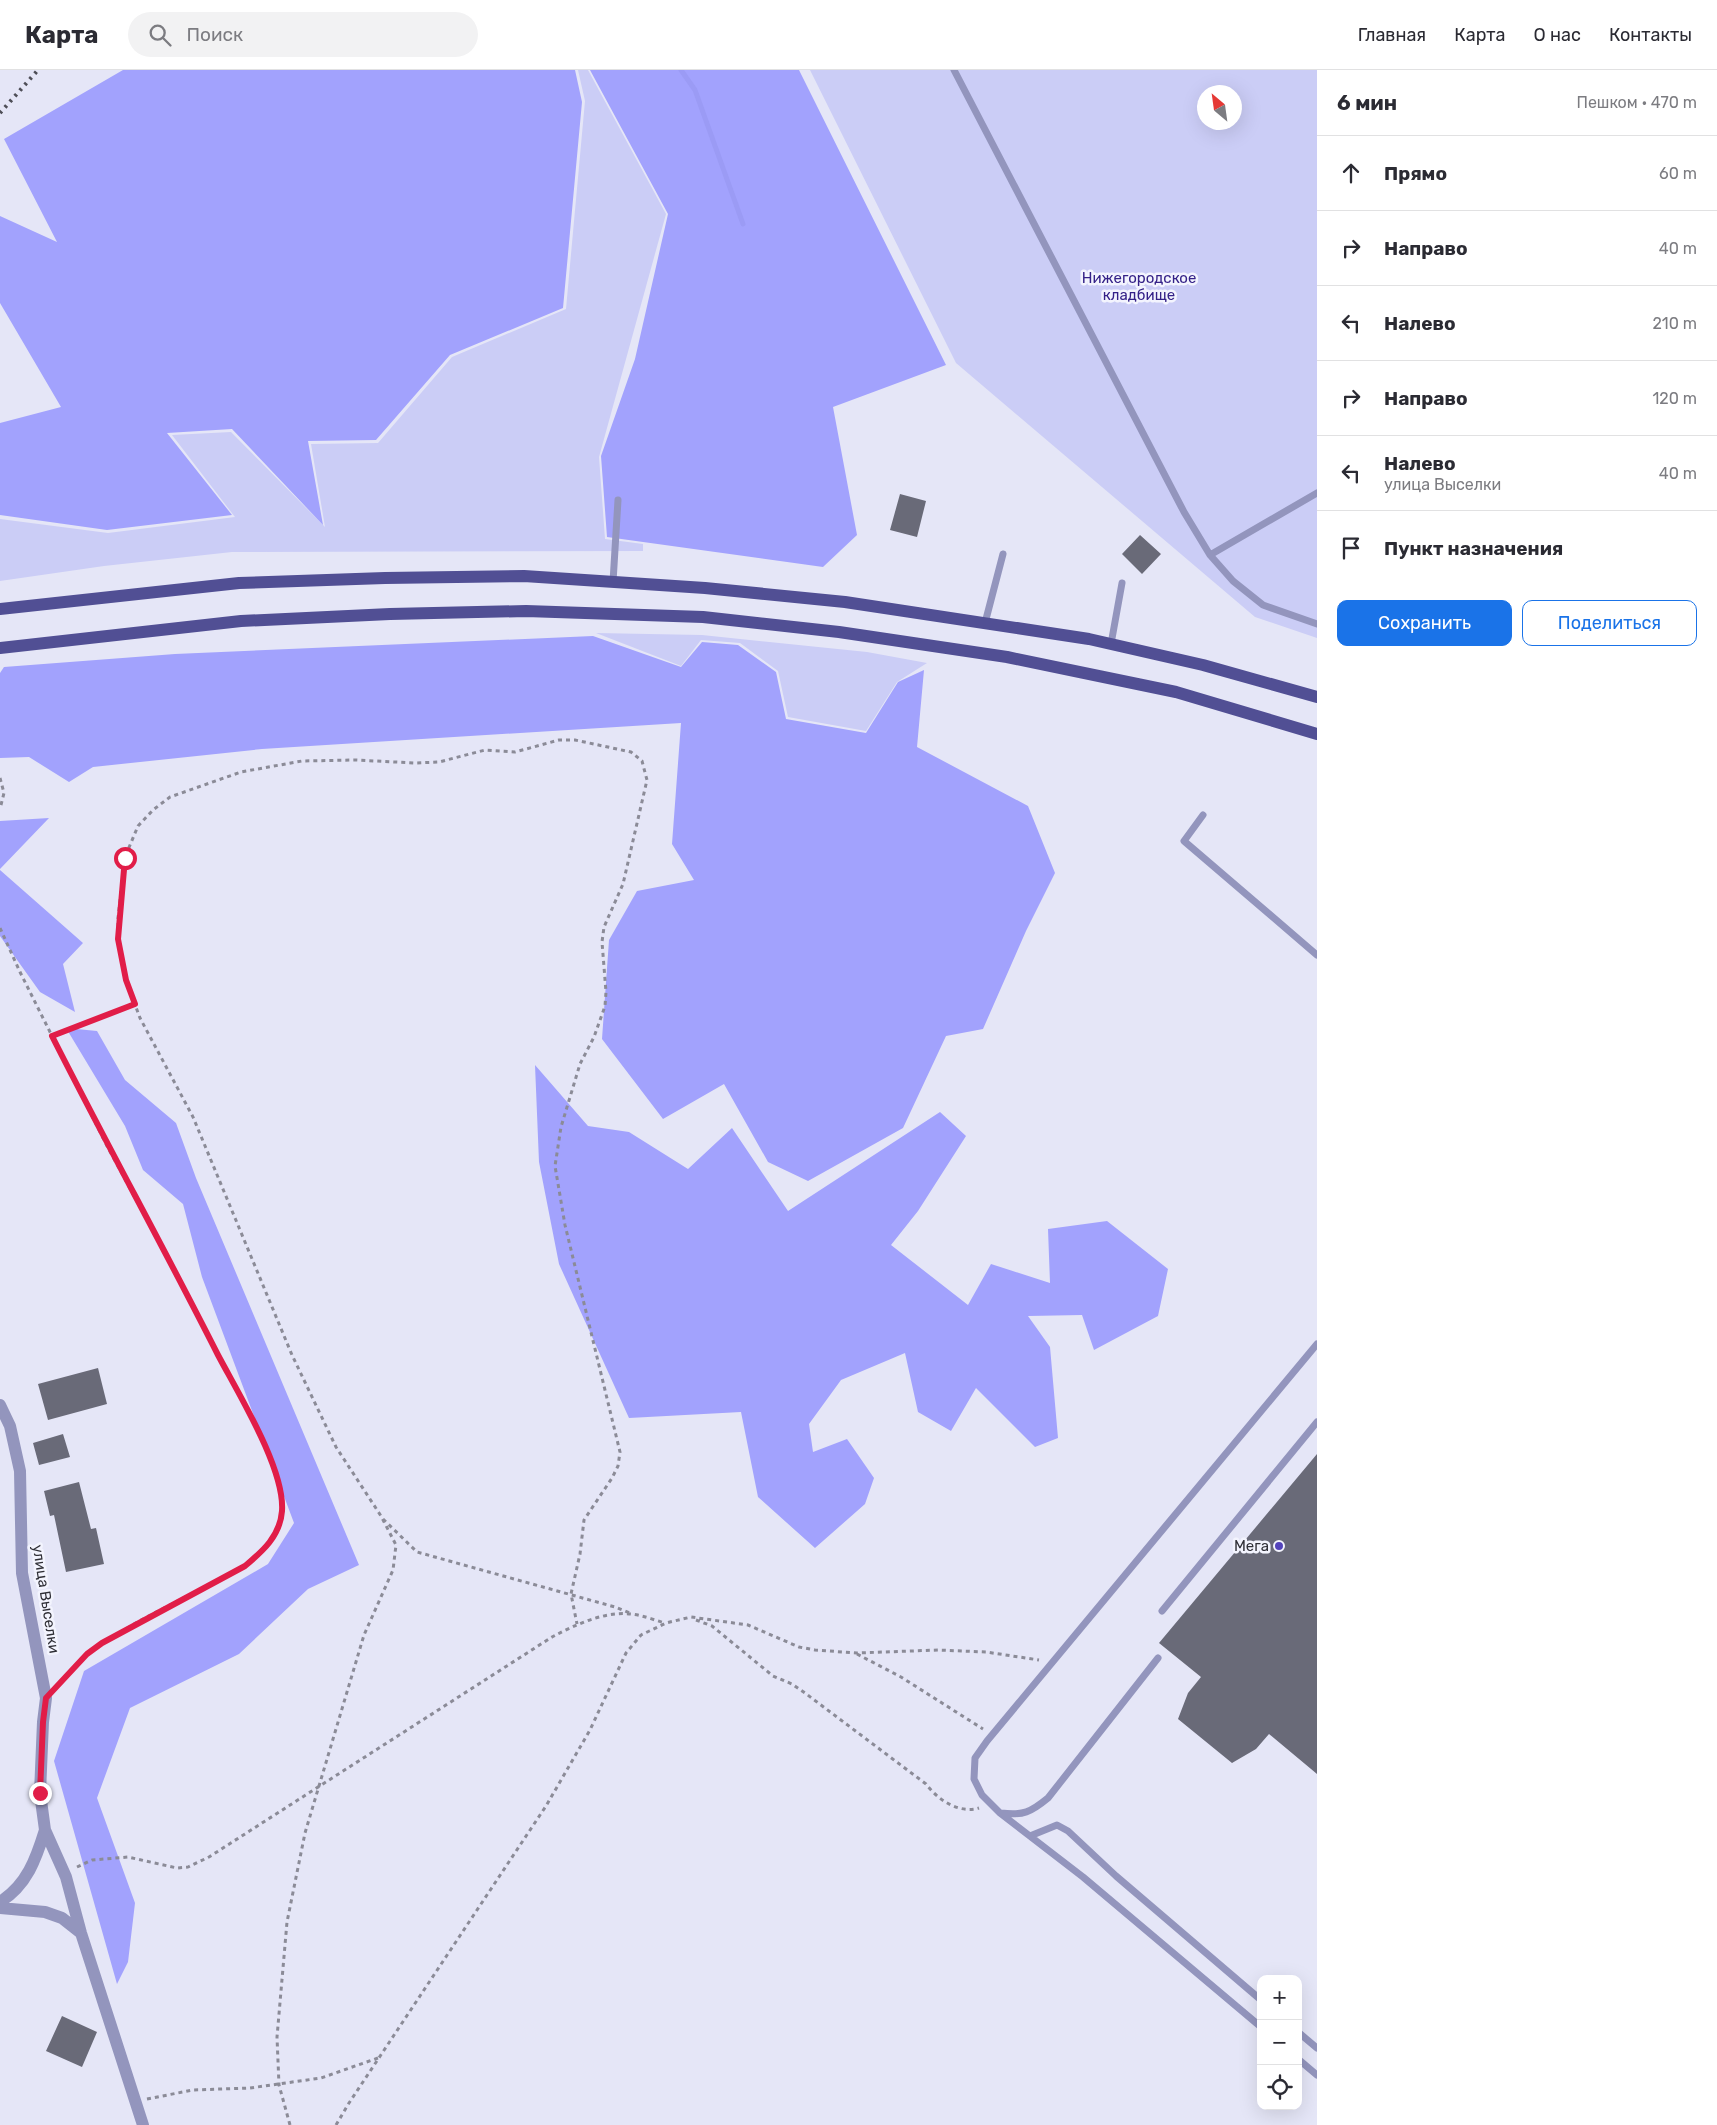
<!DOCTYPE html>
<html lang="ru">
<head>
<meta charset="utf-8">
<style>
	:root { --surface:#fff; --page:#f2f2f3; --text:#2b2b33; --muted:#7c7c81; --line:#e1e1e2; --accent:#1a73e8 }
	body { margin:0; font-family:Rubik,sans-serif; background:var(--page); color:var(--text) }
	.controls { position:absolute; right:15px; bottom:15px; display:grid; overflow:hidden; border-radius:10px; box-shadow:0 5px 20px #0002 }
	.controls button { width:45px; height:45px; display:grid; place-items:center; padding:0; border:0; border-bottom:1px solid var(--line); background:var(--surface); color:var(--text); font:25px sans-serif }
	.compass { position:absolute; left:1197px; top:15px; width:45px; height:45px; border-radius:50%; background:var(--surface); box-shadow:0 5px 20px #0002; rotate:331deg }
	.stop { position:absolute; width:15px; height:15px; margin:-11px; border:4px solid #e11d48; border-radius:50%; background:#fff }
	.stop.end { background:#e11d48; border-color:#fff; box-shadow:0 1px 5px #0008 }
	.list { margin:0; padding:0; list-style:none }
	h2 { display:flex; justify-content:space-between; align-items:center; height:65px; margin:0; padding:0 20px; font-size:21px }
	h2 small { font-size:16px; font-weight:400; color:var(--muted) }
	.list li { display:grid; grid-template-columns:32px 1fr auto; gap:15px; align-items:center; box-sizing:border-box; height:75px; padding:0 20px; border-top:1px solid var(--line) }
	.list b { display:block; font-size:19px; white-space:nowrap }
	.list p { margin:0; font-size:16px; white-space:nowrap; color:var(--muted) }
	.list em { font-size:16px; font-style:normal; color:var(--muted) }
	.actions { display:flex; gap:10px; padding:15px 20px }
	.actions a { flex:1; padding:11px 0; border:1px solid var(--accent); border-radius:10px; text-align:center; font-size:18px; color:var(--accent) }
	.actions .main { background:var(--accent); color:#fff }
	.icon { flex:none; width:28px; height:28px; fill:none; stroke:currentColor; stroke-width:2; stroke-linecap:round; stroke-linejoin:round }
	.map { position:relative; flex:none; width:1317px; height:2055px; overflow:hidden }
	header { display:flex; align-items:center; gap:30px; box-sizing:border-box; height:70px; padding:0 25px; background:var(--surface); border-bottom:1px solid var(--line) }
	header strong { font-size:24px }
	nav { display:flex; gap:28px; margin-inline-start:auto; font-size:18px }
	.search { width:350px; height:45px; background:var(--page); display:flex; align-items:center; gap:12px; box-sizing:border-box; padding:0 18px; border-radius:28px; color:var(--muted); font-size:19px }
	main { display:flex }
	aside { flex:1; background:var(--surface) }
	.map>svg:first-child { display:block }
	.green { fill:#cbcdf6; fill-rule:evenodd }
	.forest { fill:#a2a2fd }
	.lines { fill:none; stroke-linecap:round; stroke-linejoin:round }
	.stream { stroke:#9b9bf5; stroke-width:5 }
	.building { fill:#696a78 }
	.path { stroke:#8b8b97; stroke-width:3; stroke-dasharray:4 4; stroke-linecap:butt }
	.lane { stroke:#9395bd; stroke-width:7 }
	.street { stroke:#9395bd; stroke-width:12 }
	.primary { stroke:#514f94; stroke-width:12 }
	.rail { stroke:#4e4e57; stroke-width:4; stroke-dasharray:2.5 5; stroke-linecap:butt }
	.route { stroke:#e11d48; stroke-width:6 }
	.poi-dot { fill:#5343bb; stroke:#f3f4fe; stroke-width:2 }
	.labels { text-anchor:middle; stroke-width:5; stroke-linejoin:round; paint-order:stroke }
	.park-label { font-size:15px; fill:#352288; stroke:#f3f4fe }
	.poi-label { font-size:15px; fill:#2f2f36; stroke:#f3f4fe; text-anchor:end }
	.street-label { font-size:15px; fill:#2f2f36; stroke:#f3f4fe }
</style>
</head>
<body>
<header>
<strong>Карта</strong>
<div class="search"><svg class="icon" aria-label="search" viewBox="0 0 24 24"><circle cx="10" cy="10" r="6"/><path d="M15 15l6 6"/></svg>Поиск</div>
<nav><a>Главная</a><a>Карта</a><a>О нас</a><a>Контакты</a></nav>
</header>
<main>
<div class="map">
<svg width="1317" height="2055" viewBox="0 0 1317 2055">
	<rect width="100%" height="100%" fill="#e5e6f7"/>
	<path class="green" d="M 578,0 L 588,0 L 666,144 L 599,387 L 605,469 L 643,474 L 643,481 L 232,482 L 104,496 L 0,511 L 0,449 L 108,463 L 235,447 L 172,365 L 231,362 L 325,457 L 311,374 L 378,373 L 452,287 L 566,239 L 585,31 Z
		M 810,0 L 1317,0 L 1317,568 L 1255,547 L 956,293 ZM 1204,22 L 1234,22 L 1234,52 L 1204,52 Z
		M 596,563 L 702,565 L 867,582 L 927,593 L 897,612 L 866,661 L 788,647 L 778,601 L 740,573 L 701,570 L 681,596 Z"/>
	<path class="forest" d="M 123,0 L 575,0 L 582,32 L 563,238 L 450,285 L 376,370 L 308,371 L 323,455 L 232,359 L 167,363 L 232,445 L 107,460 L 0,445 L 0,353 L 61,337 L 0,233 L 0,146 L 57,172 L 4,69 Z
		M 590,0 L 799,0 L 946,295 L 833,337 L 857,465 L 823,497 L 607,467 L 601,386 L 635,289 L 668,144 Z
		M 593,566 L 681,597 L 702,572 L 738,575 L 776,602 L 786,649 L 866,663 L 898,612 L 924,600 L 917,677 L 1028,736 L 1055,803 L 1026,861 L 983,959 L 946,966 L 903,1058 L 808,1111 L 768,1092 L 724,1014 L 663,1049 L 602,969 L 609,870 L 637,821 L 694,810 L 672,774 L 681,653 L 262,679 L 93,697 L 69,712 L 29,687 L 0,688 L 0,603 L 4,597 L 175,584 Z
		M 49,748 L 0,799 L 0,751 Z
		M 0,800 L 83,873 L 63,894 L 75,942 L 40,922 L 0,866 Z
		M 66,958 L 97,961 L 125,1010 L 176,1053 L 196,1108 L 359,1495 L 308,1519 L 239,1584 L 130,1638 L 97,1728 L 135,1833 L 128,1892 L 117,1914 L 54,1691 L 84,1601 L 268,1494 L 294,1453 L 202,1207 L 183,1134 L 143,1100 L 125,1056 Z
		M 535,995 L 588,1056 L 629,1062 L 688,1099 L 732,1058 L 788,1141 L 940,1042 L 966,1066 L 918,1141 L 891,1175 L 968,1235 L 991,1194 L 1050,1213 L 1048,1159 L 1107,1151 L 1168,1199 L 1158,1246 L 1094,1280 L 1082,1245 L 1028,1246 L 1050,1277 L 1058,1368 L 1035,1377 L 976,1318 L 951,1361 L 918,1342 L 905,1283 L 841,1310 L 809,1354 L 813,1382 L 847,1369 L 874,1408 L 865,1434 L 815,1478 L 758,1427 L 741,1342 L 629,1348 L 559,1194 L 539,1092 Z"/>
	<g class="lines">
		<path class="stream" d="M 681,0 L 695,20 L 743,154"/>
	</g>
	<path class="building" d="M 900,424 L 926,431 L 917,467 L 890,460 Z
		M 1140,465 L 1161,484 L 1142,504 L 1122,484 Z
		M 98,1298 L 107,1334 L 48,1350 L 38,1314 Z
		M 63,1364 L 70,1387 L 39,1395 L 33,1373 Z
		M 1317,1384 L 1317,1704 L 1269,1664 L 1256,1679 L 1232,1693 L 1178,1649 L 1188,1623 L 1201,1607 L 1159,1573 Z
		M 79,1412 L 91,1459 L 96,1458 L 104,1494 L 66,1502 L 54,1445 L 50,1446 L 44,1421 Z
		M 62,1946 L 97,1962 L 82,1997 L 46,1981 Z"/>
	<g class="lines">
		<path class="path" d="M 0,708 L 4,723 L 0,739
			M 0,858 L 20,902 L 107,1076 L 185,1220 L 267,1379 L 281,1423 L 282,1441 L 279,1455 L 272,1470 L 261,1482 L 245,1496 L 141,1550 L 102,1573 L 87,1584 L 57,1616
			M 52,966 L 135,934
			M 383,1449 L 417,1482 L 615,1537 L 630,1543
			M 696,1550 L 712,1556 L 773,1606 L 792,1614 L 805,1623 L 926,1714 C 938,1730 959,1744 979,1738
			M 857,1584 L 901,1607 L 983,1659
			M 77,1797 L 92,1790 L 128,1787 L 177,1798 L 188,1797 L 209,1787 L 552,1567 C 575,1555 604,1541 631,1544 C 642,1545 654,1550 665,1553
			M 147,2029 L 193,2020 L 250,2018 L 321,2008 L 378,1988
			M 290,2055 L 279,2015 L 277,1967 L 287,1852 L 305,1763 L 364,1565 L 393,1500 L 396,1475 L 381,1446 L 336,1377 L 292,1285 L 193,1047 L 140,948 L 126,910 L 118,869 L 118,848 L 125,787 L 138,756 L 153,740 L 170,727 L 241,702 L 302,691 L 355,690 L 415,693 L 439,692 L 485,680 L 515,682 L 559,670 L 575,670 L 631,682 L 642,691 L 647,710 L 623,814 L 604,857 L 602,872 L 606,922 L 605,936 L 594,967 L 580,994 L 561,1057 L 555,1096 L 565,1155 L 620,1382 L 618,1396 L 612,1408 L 584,1450 L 580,1484 L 571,1524 L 577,1554
			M 336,2055 L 349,2033 L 546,1736 L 590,1660 L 626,1583 L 641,1565 L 666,1553 L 691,1547 L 748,1555 L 799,1577 L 815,1580 L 857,1583 L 938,1580 L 986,1582 L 1039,1590"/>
		<path class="lane" d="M 954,0 L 1184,442 L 1210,485 L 1233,511 L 1263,535 L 1317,554
			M 1210,485 L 1317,423
			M 613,512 L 618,430
			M 985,553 L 1003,484
			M 1111,574 L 1122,513
			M 1203,745 L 1184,771 L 1317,885
			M 1162,1541 L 1317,1352
			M 1001,1743 C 1023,1746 1031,1742 1048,1728 L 1158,1588
			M 1030,1766 L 1057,1755 L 1068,1761 L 1116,1806 L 1261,1930
			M 1261,1957 L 1083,1807 L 1000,1743 L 982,1725 L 974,1709 L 975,1688 L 987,1671 L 1317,1274
			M 1298,1962 L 1317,1978
			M 1298,1989 L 1317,2005"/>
		<path class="street" d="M 0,1335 L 10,1356 L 20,1401 L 22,1503 L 46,1628 L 43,1652 L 40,1723 L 45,1760 L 66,1807 L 81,1863 L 143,2055
			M 0,1832 C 27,1815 36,1789 45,1760
			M 0,1838 L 45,1842 L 62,1848 L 81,1863"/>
		<path class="primary" d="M 0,539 L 239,513 L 385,508 L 524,506 L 705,518 L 845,532 L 1089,569 L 1203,595 L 1317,627
			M 0,578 L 241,551 L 390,544 L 526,541 L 703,547 L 839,562 L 1007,587 L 1176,622 L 1317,664"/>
		<path class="rail" d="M 0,43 L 38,0"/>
	</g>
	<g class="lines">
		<path class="route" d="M 40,1723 L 43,1652 L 46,1628 L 87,1584 L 102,1573 L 245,1496 C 263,1481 280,1466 282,1441 C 285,1399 238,1323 218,1285 C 164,1178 106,1073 52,966 L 135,934 L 126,910 L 118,869 L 125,788"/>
	</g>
	<circle class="poi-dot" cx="1279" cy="1476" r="5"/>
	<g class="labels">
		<g class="park-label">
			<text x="1139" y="213">Нижегородское<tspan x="1139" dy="17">кладбище</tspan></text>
		</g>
		<g class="poi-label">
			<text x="1269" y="1481">Мега</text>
		</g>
		<g class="street-label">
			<text transform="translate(46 1529) rotate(81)" y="5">улица Выселки</text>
		</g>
	</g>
</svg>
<div class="controls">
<button>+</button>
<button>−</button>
<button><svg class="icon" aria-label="locate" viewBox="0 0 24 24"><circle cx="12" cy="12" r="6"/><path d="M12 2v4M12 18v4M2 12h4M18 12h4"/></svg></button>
</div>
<svg class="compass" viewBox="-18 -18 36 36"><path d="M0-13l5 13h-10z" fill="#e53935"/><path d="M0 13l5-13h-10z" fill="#7c7c81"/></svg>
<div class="stop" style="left:125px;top:788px"></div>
<div class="stop end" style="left:40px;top:1723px"></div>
</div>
<aside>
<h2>6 мин<small>Пешком · 470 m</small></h2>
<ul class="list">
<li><svg class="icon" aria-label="ahead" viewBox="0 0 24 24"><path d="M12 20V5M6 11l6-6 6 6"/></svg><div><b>Прямо</b></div><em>60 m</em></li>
<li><svg class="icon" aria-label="right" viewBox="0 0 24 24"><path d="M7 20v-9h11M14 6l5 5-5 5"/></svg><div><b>Направо</b></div><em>40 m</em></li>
<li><svg class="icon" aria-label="left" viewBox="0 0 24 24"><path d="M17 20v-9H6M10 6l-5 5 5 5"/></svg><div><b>Налево</b></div><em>210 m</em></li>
<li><svg class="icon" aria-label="right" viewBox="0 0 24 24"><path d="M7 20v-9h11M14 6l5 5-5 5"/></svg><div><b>Направо</b></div><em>120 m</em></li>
<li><svg class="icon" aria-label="left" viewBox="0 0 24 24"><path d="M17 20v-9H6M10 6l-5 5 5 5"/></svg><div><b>Налево</b><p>улица Выселки</p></div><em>40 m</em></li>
<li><svg class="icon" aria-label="arrive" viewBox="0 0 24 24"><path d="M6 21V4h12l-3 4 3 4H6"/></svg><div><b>Пункт назначения</b></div></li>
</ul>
<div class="actions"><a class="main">Сохранить</a><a>Поделиться</a></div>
</aside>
</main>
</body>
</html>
